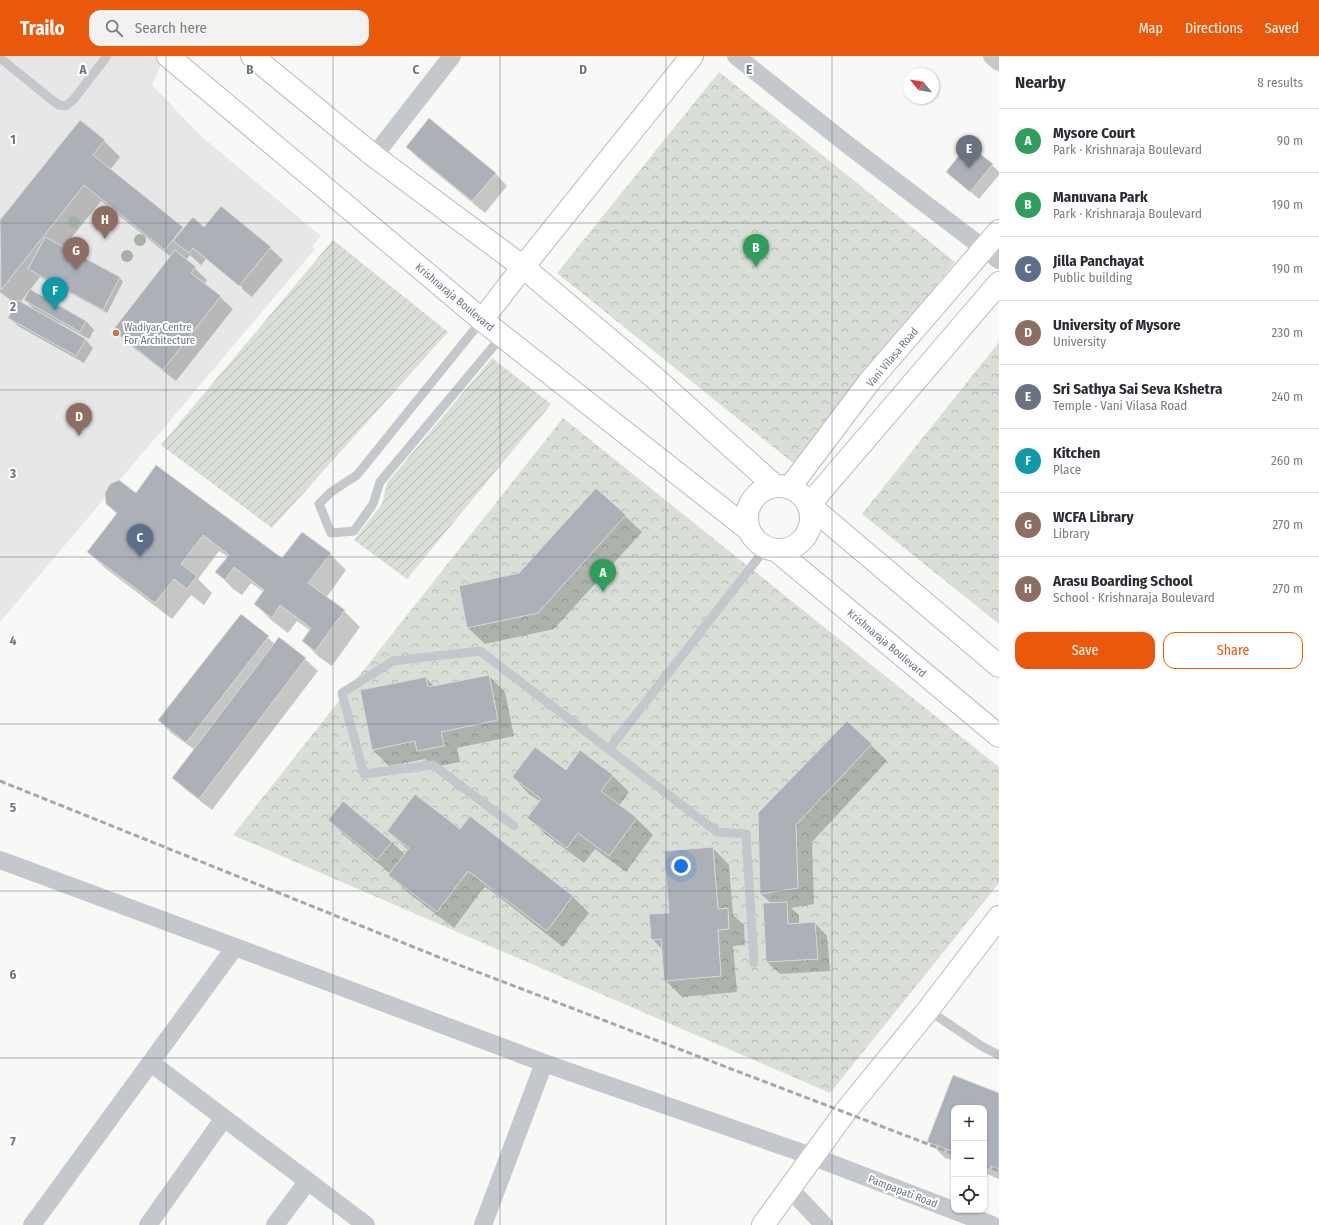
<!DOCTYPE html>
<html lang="en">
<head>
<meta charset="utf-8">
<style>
	:root { --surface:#fff; --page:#f2f2f3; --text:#2b2b33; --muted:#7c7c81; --line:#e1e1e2; --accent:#ea580c }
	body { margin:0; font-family:"Fira Sans Condensed",sans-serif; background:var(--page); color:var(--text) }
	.controls { position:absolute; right:12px; bottom:12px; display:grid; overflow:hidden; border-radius:8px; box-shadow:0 1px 3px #0004 }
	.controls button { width:36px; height:36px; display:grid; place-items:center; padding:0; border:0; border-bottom:1px solid var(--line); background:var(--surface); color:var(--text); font:20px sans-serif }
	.compass { position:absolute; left:903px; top:12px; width:36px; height:36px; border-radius:50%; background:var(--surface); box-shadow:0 1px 3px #0004; rotate:300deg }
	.you { position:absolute; left:681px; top:810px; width:14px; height:14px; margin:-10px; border:3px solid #fff; border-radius:50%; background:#1a73e8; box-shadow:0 0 0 6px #1a73e833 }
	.badge { display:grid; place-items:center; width:26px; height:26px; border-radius:50%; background:var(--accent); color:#fff; font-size:13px; font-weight:700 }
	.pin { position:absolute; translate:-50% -33px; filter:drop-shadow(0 1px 2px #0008) }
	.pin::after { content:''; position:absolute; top:21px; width:14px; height:12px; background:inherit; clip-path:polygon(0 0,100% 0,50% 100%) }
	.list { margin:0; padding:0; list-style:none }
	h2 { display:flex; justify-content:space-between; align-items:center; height:52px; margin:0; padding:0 16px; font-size:17px }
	h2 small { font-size:13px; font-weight:400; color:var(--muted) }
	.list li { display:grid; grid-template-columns:26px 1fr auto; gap:12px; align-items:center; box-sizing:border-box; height:64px; padding:0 16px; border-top:1px solid var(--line) }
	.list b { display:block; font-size:15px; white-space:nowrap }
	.list p { margin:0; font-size:13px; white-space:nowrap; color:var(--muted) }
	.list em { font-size:13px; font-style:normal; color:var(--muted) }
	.actions { display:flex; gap:8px; padding:12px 16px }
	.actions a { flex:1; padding:9px 0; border:1px solid var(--accent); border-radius:12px; text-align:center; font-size:14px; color:var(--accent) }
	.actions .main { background:var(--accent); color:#fff }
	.icon { flex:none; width:22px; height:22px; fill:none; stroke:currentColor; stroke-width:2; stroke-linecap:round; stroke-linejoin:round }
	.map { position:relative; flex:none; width:999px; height:1169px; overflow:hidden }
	header { display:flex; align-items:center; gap:24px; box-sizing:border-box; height:56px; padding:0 20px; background:var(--accent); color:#fff }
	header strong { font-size:19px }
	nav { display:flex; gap:22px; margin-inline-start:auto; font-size:14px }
	.search { width:280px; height:36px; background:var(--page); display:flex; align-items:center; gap:10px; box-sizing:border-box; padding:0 14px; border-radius:12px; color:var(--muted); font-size:15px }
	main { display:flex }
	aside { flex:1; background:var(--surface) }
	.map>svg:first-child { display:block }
	.built { fill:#e6e7e6 }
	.park { fill:url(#park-crowns) }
	.garden { fill:url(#garden-furrows) }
	.shadow { fill:#0003; fill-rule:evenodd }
	.building { fill:#acb1b8; stroke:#dadad8 }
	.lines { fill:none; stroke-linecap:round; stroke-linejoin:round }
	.secondary-casing { stroke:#b7babf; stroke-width:24 }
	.lane { stroke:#c4c7cb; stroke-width:9 }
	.street { stroke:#c4c7cb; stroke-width:18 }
	.secondary { stroke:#fff; stroke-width:22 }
	.rail { stroke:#a4a8ae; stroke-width:3; stroke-dasharray:6 3; stroke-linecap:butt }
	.tree { fill:#a7b1a6 }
	.grid { fill:none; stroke:#6a7584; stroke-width:1; stroke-opacity:0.55 }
	.poi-dot { fill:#d4743a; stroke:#fff; stroke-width:1.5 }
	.labels { text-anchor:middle; stroke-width:4; stroke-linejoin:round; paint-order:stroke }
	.street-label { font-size:11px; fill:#6a7584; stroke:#fff }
	.poi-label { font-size:11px; fill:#6a7584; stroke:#fff; text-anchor:start }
	.grid-label { font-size:13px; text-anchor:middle; font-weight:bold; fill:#6a7584; stroke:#fff; stroke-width:4; stroke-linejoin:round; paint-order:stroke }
</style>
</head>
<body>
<header>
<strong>Trailo</strong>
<div class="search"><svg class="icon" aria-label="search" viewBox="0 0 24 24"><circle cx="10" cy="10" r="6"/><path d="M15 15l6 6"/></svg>Search here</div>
<nav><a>Map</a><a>Directions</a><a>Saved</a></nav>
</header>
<main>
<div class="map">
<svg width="999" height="1169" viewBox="0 0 999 1169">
	<defs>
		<pattern id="park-crowns" width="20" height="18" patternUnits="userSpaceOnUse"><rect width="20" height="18" fill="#d9dfd7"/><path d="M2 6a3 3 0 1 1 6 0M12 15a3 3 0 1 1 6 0" fill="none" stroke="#b4b9b4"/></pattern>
		<pattern id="garden-furrows" width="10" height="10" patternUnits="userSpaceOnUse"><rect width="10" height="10" fill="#d9dfd7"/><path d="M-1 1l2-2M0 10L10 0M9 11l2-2" fill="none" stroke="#b4b9b4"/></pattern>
	</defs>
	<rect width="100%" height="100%" fill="#f8f8f6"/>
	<path class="built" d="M 0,0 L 165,0 L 152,29 L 202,81 L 321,180 L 312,190 L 315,193 L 0,566 Z"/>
	<path class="park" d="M 719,16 L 955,206 L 793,407 L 557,217 Z
		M 999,286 L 999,568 L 862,458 Z
		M 563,362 L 999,711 L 999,827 L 830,1037 L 233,779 Z"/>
	<path class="garden" d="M 333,184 L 448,276 L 272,472 L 161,389 Z
		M 492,302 L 551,348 L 407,523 L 354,484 L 382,448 L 387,427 Z"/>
	<path class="shadow" d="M 80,66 L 104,85 L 120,101 L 110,114 L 184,173 L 204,172 L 270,192 L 283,204 L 252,241 L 242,233 L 243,232 L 195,192 L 195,194 L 206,203 L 201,209 L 190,199 L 186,204 L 207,224 L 204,228 L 220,241 L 233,253 L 176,325 L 126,286 L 114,274 L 171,201 L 101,145 L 63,192 L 120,222 L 123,226 L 107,257 L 40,221 L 30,234 L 86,265 L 94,274 L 89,283 L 60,267 L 59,269 L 85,283 L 93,292 L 84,307 L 18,270 L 10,262 L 17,249 L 0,236 L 0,166 ZM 28,236 L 29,237 L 25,244 L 36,255 L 20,247 Z
		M 407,91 L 495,117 L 507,130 L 485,157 L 419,103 Z
		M 992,109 L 999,116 L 999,119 L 979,143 L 948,116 Z
		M 597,433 L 642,476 L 554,573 L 485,588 L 468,572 L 519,518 Z
		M 136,438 L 282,504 L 330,498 L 346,514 L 326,542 L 344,555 L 360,571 L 332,610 L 319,601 L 303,585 L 311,575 L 297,565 L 288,577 L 271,564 L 255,548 L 264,536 L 251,527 L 242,539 L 233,533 L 217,516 L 228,501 L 219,495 L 198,523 L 212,537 L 204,549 L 191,539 L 172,563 L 105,512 L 88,496 L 117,458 L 107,448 Z
		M 241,559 L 275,588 L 305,603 L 318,615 L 212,754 L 186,734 L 174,722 L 195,694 L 171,677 L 159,664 Z
		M 489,620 L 505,636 L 514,680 L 457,692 L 460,706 L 434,711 L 425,703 L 389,710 L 373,694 L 361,635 L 426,622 L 435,631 Z
		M 871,689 L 887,705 L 812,786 L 814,848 L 791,852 L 799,859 L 799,868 L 815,867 L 827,880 L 830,915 L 780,918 L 767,906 L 764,848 L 771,847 L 761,838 L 759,757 Z
		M 580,696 L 613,720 L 629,736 L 619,750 L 637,763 L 653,779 L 626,816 L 595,793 L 584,807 L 545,778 L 529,762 L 541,746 L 529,738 L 513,721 L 566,715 Z
		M 470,762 L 573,841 L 589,857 L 563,891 L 485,830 L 454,872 L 406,835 L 390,819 L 390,817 L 345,780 L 329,764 L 392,786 L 405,799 L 408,794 L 388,775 L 460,774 Z
		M 713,792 L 729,809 L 733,859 L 744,869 L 745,889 L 733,890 L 737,936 L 682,941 L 665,924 L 663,894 L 652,883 Z
		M 954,1020 L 999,1038 L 999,1123 L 984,1117 L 984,1052 L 954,1052 L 954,1105 L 945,1102 L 929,1086 Z"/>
	<path class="building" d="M 429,62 L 496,117 L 472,145 L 406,91 Z
		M 80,64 L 105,84 L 93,99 L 183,171 L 165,194 L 84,129 L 1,234 L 0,164 Z
		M 968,88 L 993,108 L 970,136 L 946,116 Z
		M 221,150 L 271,191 L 239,230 L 193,192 L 189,197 L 173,185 L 193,161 L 204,171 Z
		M 45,181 L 120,221 L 103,254 L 28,213 Z
		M 175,194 L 196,211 L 191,217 L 221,240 L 163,314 L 113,274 Z
		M 30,233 L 86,265 L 80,276 L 24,244 Z
		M 18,244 L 86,283 L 76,300 L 8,262 Z
		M 156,409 L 282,502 L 302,476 L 331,497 L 308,527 L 345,554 L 315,595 L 302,585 L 311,572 L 280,549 L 272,562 L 254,548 L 264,534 L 234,511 L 225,524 L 215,516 L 229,499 L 203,479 L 181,508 L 197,520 L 187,533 L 174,523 L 155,547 L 87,496 L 117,457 L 106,448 L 105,437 L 110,428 L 119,424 L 136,437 Z
		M 596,432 L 626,459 L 538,557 L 467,572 L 459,530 L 519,517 Z
		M 241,558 L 269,580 L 186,687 L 158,664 Z
		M 279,581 L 306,602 L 199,743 L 172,722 Z
		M 489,619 L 498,664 L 441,676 L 444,690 L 417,695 L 415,685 L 372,694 L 360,634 L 426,621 L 428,631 Z
		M 847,665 L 872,688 L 796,769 L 798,832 L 760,838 L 758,757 Z
		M 535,691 L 566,714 L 580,694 L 613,719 L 601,735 L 637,762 L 609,800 L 578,777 L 567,792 L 527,762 L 541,743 L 512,721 Z
		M 415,738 L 460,773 L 470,760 L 573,840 L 547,875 L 468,815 L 437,856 L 388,819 L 409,792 L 387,775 Z
		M 343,745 L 392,786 L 377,804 L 328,764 Z
		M 713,791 L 718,853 L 728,852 L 729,873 L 718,874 L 721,920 L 664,925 L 661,883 L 651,884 L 649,858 L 669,857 L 664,795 Z
		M 787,846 L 788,868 L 815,866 L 818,903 L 766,906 L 763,847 Z
		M 953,1019 L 999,1037 L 999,1113 L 984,1108 L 984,1052 L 954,1052 L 954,1096 L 927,1086 Z"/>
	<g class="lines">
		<g class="secondary-casing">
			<path id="secondary" d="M 168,0 L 482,264 L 748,473
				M 252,0 L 374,100 L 523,211 L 656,323 L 775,430
				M 999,227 L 809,449 L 999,610
				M 482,264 L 523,211 L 692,0
				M747 462a32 32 0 1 1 64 0a32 32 0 1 1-64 0Z
				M 790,431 L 869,326 L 999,175
				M 776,494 L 999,680
				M 763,1169 L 845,1056 L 928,954 L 999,861"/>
		</g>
		<path class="lane" d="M 0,2 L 52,44 L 59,49 L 66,50 L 74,43 L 107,0
			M 482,264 L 357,419 L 331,436 L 319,448 L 331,477 L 354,475 L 373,448 L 380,426 L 502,280
			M 609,693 L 766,492
			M 514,770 L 433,709 L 364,718 L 342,637 L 393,605 L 480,595 L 717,776 L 746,778 L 754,907
			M 928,954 L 983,991 L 999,999"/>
		<path class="street" d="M 736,0 L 848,89 L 999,204
			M 992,0 L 999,6
			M 374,100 L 452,0
			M 0,804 L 235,891
			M 151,1007 L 366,1169
			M 790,1133 L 824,1169
			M 32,1169 L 235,891 L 544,1007 L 814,1101 L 992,1169
			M 148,1169 L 224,1062
			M 275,1169 L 308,1125
			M 483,1169 L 544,1007"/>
		<use href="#secondary" class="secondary"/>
		<path class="rail" d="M 0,725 L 446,904 L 954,1098
			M 984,1109 L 999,1115"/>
	</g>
	<g class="tree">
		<circle cx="74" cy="166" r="6"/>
		<circle cx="105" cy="169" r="6"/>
		<circle cx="140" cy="184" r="6"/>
		<circle cx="127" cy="200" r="6"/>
	</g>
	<path class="grid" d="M 166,0 L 166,1169M 333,0 L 333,1169M 500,0 L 500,1169M 666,0 L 666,1169M 832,0 L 832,1169M 0,167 L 999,167M 0,334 L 999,334M 0,501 L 999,501M 0,668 L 999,668M 0,835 L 999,835M 0,1002 L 999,1002"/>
	<circle class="poi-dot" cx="116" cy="277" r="4"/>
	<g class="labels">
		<g class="street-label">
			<text transform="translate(455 241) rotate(40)" y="4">Krishnaraja Boulevard</text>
			<text transform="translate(892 301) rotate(-50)" y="4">Vani Vilasa Road</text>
			<text transform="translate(887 587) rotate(40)" y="4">Krishnaraja Boulevard</text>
			<text transform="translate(903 1135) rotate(21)" y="4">Pampapati Road</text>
		</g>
		<g class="poi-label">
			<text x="124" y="275">Wadiyar Centre<tspan x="124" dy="13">For Architecture</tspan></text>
		</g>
	</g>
	<g class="grid-label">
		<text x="83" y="18">A</text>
		<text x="250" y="18">B</text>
		<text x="416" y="18">C</text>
		<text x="583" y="18">D</text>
		<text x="749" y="18">E</text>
		<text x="13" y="88">1</text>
		<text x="13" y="255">2</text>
		<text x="13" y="422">3</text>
		<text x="13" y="589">4</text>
		<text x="13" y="756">5</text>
		<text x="13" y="923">6</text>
		<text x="13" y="1090">7</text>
	</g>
</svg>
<div class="controls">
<button>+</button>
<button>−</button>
<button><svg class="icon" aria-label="locate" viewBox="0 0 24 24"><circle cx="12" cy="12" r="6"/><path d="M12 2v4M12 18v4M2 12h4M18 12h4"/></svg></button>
</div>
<svg class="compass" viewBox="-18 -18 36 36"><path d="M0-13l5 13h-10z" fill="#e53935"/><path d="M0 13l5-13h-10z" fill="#7c7c81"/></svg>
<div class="you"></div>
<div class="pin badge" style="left:603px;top:536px;background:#2e9e5b">A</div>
<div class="pin badge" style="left:756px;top:211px;background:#2e9e5b">B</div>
<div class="pin badge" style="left:140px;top:501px;background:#5c6f8a">C</div>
<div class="pin badge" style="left:79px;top:380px;background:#8d6e63">D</div>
<div class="pin badge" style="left:969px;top:112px;background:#6b7280">E</div>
<div class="pin badge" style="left:55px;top:254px;background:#0f9aa8">F</div>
<div class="pin badge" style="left:76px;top:214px;background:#8d6e63">G</div>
<div class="pin badge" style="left:105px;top:183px;background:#8d6e63">H</div>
</div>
<aside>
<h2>Nearby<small>8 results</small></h2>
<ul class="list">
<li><span class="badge" style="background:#2e9e5b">A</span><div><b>Mysore Court</b><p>Park · Krishnaraja Boulevard</p></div><em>90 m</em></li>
<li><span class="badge" style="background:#2e9e5b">B</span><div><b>Manuvana Park</b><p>Park · Krishnaraja Boulevard</p></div><em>190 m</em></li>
<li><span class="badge" style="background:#5c6f8a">C</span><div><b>Jilla Panchayat</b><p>Public building</p></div><em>190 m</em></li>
<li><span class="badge" style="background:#8d6e63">D</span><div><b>University of Mysore</b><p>University</p></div><em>230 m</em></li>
<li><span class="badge" style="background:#6b7280">E</span><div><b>Sri Sathya Sai Seva Kshetra</b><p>Temple · Vani Vilasa Road</p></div><em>240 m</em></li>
<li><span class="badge" style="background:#0f9aa8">F</span><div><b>Kitchen</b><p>Place</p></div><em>260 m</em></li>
<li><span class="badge" style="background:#8d6e63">G</span><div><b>WCFA Library</b><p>Library</p></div><em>270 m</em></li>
<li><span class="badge" style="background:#8d6e63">H</span><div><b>Arasu Boarding School</b><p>School · Krishnaraja Boulevard</p></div><em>270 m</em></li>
</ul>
<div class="actions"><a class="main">Save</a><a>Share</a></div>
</aside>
</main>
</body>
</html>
